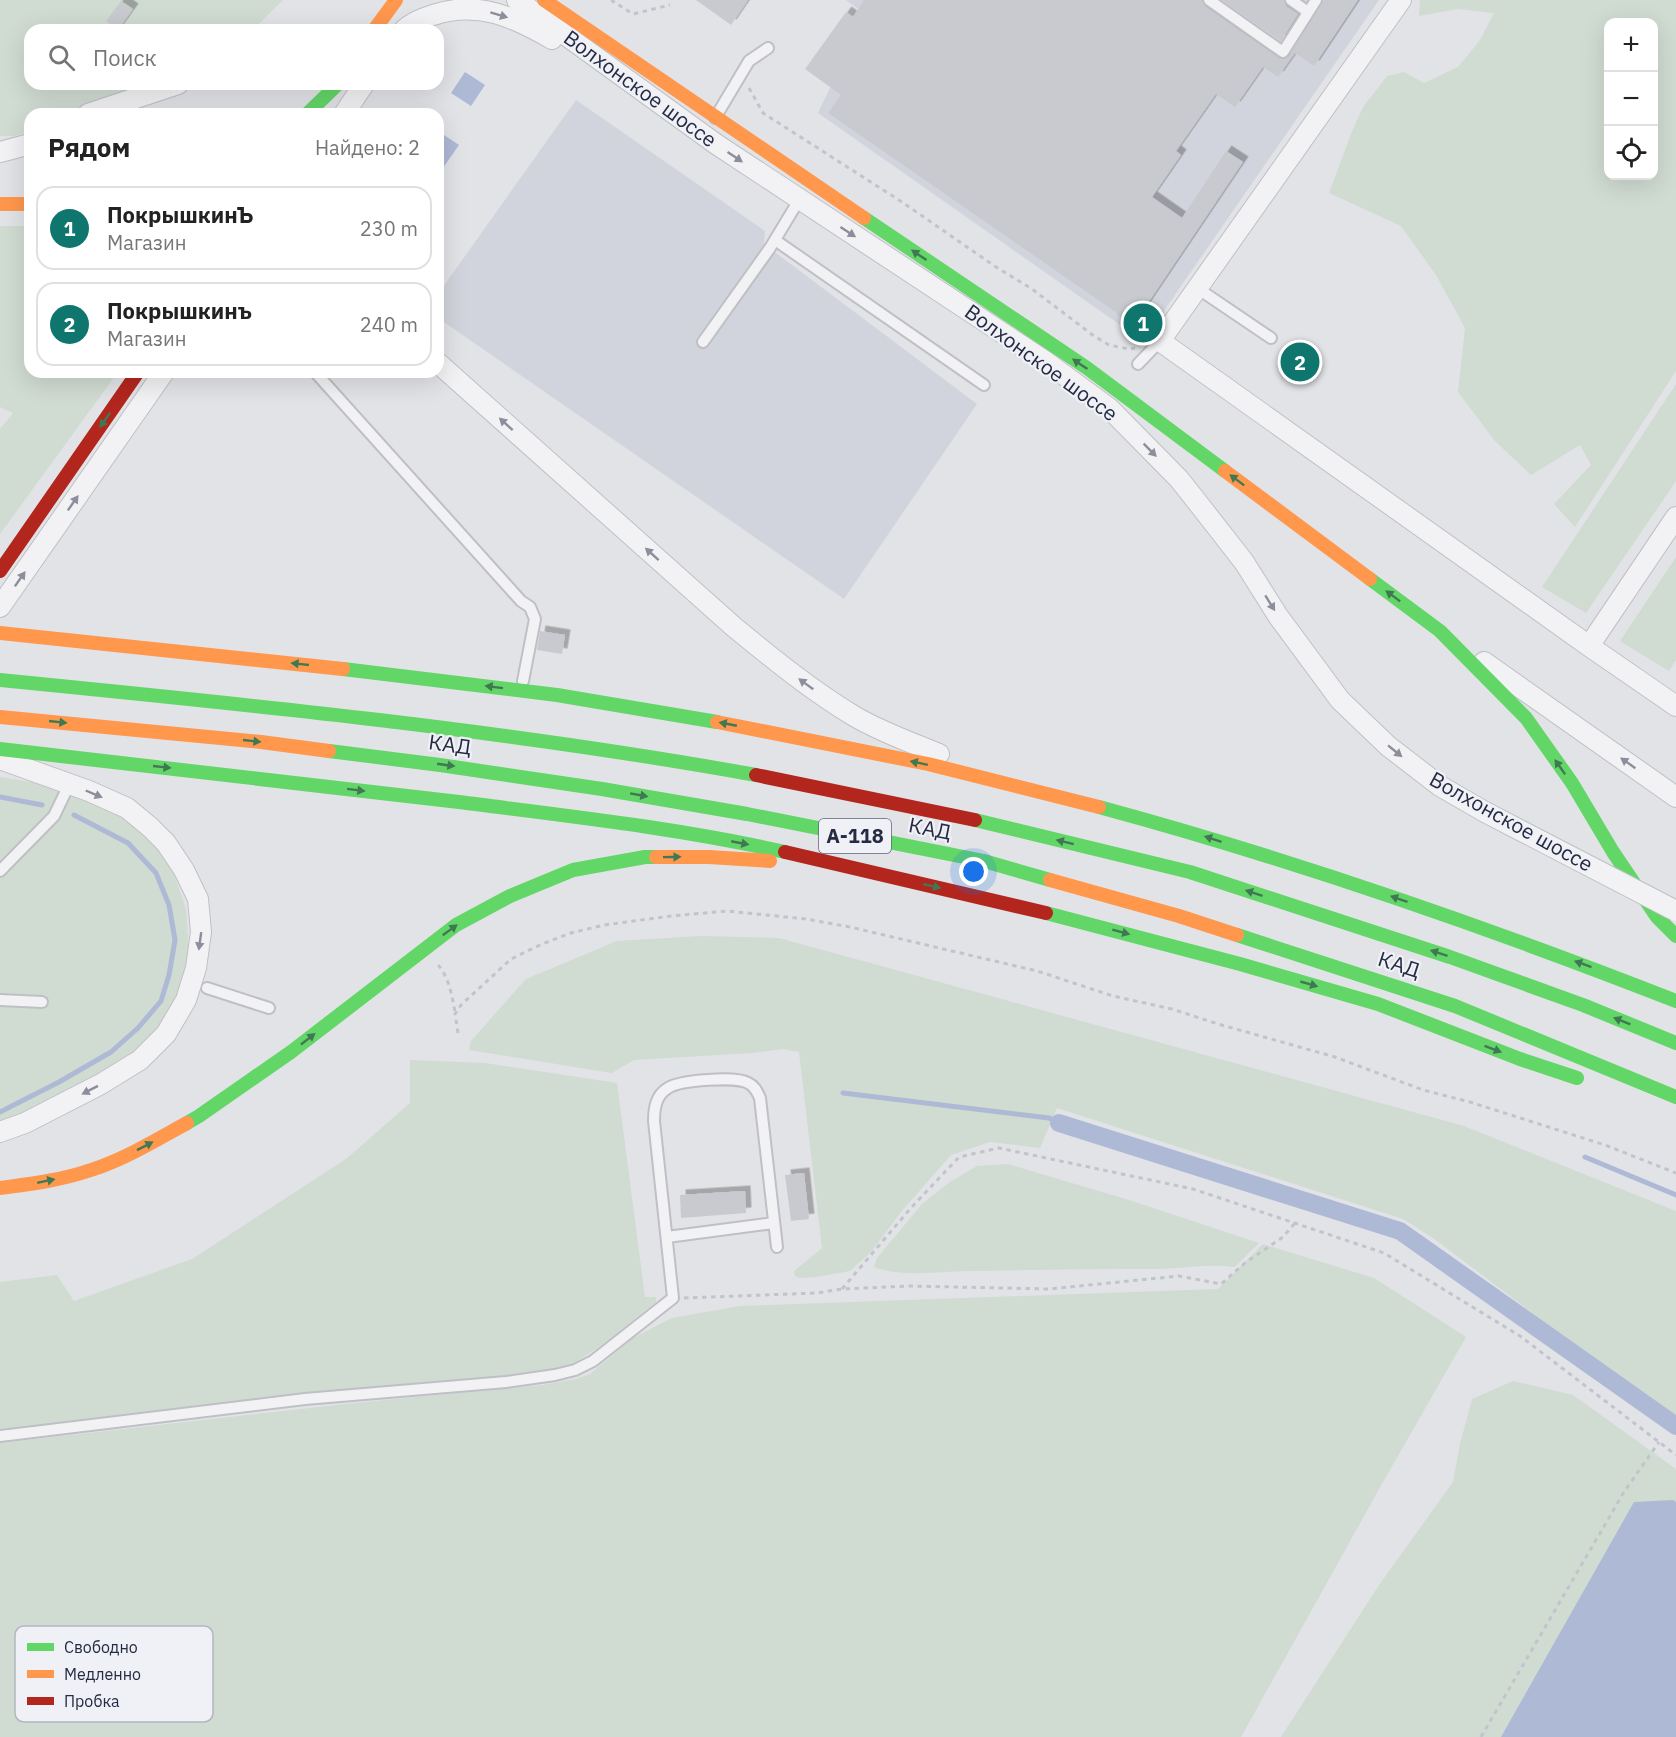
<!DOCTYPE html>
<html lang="ru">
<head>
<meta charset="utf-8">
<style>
	:root { --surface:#fff; --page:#f2f2f2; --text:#222; --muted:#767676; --line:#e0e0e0; --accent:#0f766e }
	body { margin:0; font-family:"IBM Plex Sans",sans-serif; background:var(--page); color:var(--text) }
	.controls { position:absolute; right:18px; top:18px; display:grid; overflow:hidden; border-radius:12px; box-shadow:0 6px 24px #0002 }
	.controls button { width:54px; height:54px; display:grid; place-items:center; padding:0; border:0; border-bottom:2px solid var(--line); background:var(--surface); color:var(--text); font:30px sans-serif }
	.you { position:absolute; left:974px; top:872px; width:21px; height:21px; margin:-15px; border:4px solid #fff; border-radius:50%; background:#1a73e8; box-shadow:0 0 0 9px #1a73e833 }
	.badge { display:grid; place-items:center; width:39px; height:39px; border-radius:50%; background:var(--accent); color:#fff; font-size:20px; font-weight:700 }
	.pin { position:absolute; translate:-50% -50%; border:3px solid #fff; box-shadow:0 2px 6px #0006 }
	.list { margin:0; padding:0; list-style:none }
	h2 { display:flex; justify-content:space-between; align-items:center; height:78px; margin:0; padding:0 24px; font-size:26px }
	h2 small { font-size:20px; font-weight:400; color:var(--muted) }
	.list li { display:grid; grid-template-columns:39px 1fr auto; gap:18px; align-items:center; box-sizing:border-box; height:84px; margin:0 12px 12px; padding:0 12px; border:2px solid var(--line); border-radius:18px }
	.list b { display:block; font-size:22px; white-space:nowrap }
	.list p { margin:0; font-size:20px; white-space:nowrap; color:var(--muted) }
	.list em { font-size:20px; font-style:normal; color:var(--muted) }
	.icon { flex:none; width:33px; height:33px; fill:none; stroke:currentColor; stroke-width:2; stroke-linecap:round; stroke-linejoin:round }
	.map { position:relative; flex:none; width:1676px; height:1737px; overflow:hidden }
	.search { position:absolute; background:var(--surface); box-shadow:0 6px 24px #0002; left:24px; top:24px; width:420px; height:66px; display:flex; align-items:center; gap:15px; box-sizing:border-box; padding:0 21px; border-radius:18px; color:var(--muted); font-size:22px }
	.panel { position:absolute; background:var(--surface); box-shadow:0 6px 24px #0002; left:24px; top:108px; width:420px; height:270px; border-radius:18px }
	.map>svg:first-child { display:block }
	.built { fill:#d2d4dd }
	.green { fill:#d0dbd2; fill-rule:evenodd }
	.water { fill:#aeb9d6 }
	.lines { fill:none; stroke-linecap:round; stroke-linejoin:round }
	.stream { stroke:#aeb9d6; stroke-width:5 }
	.canal { stroke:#aeb9d6; stroke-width:18 }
	.building { fill:#c9cacf; filter:url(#shadow) }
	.lane-casing { stroke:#bfc0c5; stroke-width:14 }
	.street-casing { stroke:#bfc0c5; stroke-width:22 }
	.path { stroke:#c3c4cb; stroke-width:3; stroke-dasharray:4.5 4.5; stroke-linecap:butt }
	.lane { stroke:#f2f2f4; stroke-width:10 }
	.street { stroke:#f2f2f4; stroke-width:20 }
	.fast { stroke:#63d668; stroke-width:14 }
	.slow { stroke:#ff974d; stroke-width:14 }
	.jam { stroke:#b3261e; stroke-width:14 }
	.street-bridge-casing { stroke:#bfc0c5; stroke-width:22; stroke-linecap:butt }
	.street-bridge { stroke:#f2f2f4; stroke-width:20 }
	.oneway { fill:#8c8e9c }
	.oneway2 { fill:#417854 }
	.labels { text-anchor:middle; stroke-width:4.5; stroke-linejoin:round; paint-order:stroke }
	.shield { fill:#eff1f7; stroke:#626679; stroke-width:1.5 }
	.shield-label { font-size:20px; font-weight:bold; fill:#262b43 }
	.street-label { font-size:21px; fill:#262b43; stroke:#eff1f7 }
	.key { fill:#eff1f7; stroke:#b3b6c1; stroke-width:1.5 }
	.key-label { font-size:16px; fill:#262b43 }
</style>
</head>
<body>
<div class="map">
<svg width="1676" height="1737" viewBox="0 0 1676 1737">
	<defs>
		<filter id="shadow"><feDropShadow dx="5.5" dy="-5.5" stdDeviation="0" flood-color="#0004"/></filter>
	</defs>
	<rect width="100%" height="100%" fill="#e2e3e7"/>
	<path class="built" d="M 846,0 L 1379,0 L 1143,341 L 818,113 L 829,90 L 879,24 Z
		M 576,100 L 765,231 L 764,244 L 977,404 L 844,599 L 438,318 L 438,294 Z"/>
	<path class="green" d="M 0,0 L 283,0 L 253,30 L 30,30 L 30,84 L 164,84 L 78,114 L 30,114 L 30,131 L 15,136 L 0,136 Z
		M 1420,0 L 1676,0 L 1676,371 L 1575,527 L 1554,504 L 1591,465 L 1580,445 L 1531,475 L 1495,441 L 1458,392 L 1465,328 L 1436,275 L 1401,226 L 1329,193 L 1351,134 L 1363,107 L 1387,76 L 1404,72 L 1424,83 L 1458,67 L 1480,40 L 1494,13 L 1458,9 L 1419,16 ZM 1608,22 L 1654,22 L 1654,176 L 1608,176 Z
		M 0,226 L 30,226 L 30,372 L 118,372 L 0,534 L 0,429 L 13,413 L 0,407 Z
		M 1676,384 L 1676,481 L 1586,613 L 1542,587 Z
		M 1676,557 L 1676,660 L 1669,671 L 1620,641 Z
		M 0,777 L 45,784 L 67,789 L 116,814 L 133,825 L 156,847 L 173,871 L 186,909 L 188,936 L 188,956 L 181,991 L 161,1030 L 133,1057 L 0,1128 Z
		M 700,936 L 779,938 L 1464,1126 L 1676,1211 L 1676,1417 L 1588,1355 L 1433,1238 L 1403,1219 L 1057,1108 L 1040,1148 L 990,1142 L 951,1155 L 901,1212 L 871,1252 L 850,1271 L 816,1277 L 800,1278 L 795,1276 L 794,1271 L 822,1248 L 799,1052 L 783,1049 L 752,1053 L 634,1060 L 612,1073 L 469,1050 L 471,1041 L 526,979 L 617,941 Z
		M 410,1060 L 485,1063 L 617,1083 L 645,1297 L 656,1297 L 656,1302 C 628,1323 589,1360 556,1370 L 0,1430 L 0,1282 L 57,1275 L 74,1301 L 192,1259 L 346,1159 L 410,1103 Z
		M 1008,1164 L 1129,1200 L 1259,1243 L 1235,1267 C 1208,1263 1180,1269 1153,1269 C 1090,1269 1028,1270 965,1271 C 940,1272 897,1277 874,1267 L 877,1258 L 922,1204 L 950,1182 L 977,1166 Z
		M 1263,1244 L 1374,1278 L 1466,1337 L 1383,1482 L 1241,1737 L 0,1737 L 0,1443 L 354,1403 L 542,1385 L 576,1379 L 590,1374 L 633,1338 L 672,1318 L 740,1306 L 1218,1289 Z
		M 1513,1381 L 1573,1395 L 1676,1469 L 1676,1599 L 1593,1737 L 1281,1737 L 1379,1585 L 1453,1482 L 1460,1444 L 1472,1399 Z"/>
	<path class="water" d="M 465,72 L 485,85 L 471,106 L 451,93 Z
		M 438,131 L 459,145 L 438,175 Z
		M 1673,1500 L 1676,1502 L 1676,1737 L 1501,1737 L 1634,1502 Z"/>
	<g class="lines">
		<path class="stream" d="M 0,797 L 42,805
			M 843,1093 L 1049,1118 L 1059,1123
			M 0,1112 L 59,1082 L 111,1052 L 138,1028 L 161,1001 L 169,975 L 175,940 L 169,905 L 156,873 L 128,843 L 74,815
			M 1585,1157 L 1676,1195"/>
		<path class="canal" d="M 1059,1123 L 1400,1231 L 1676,1426"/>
	</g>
	<path class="building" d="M 696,0 L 748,0 L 731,25 Z
		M 864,0 L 1202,0 L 1205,6 L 1279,58 L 1283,59 L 1289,56 L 1323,0 L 1358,0 L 1314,66 L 1295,53 L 1278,77 L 1263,67 L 1235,107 L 1216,94 L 1176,151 L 1181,155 L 1152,197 L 1182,218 L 1226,151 L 1243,162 L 1144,309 L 1158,318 L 1148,335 L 1116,314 L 1117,313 L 828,113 L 841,95 L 805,69 L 846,12 L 853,17 Z
		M 1222,0 L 1284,0 L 1286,6 L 1298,14 L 1281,41 Z
		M 121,1 L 133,9 L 118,30 L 106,21 Z
		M 540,631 L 565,635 L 562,654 L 537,650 Z
		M 804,1173 L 809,1219 L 791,1221 L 785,1175 Z
		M 745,1191 L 746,1213 L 681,1218 L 680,1195 Z"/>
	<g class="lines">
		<g class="lane-casing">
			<path id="lane" d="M 1209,0 L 1283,52 L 1316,0
				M 1291,0 L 1308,12
				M 715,118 L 749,61 L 768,48
				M 775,240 L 984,385
				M 1197,288 L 1271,338
				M 703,342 L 770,248 L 799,200
				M 1138,364 L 1160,341
				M 315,372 L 521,601 L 530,607 L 535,619 L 523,681
				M 0,871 L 54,816 L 67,789
				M 207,988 L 269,1008
				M 0,1000 L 42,1002
				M 667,1237 L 774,1223
				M 0,1436 L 305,1399 L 506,1382 L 555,1375 L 575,1370 L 593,1361 L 673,1298 L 654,1121 C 654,1108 656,1095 668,1088 C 680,1080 736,1076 748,1083 C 755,1086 757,1092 760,1098 L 777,1247"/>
		</g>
		<g class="street-casing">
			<path id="street" d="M 517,0 L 716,144 L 1045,361 L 1109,408 L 1179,479 L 1205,512 L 1244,562 L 1278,616 L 1340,700 L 1388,746 L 1440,786 L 1485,812
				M 1401,0 L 1160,341 L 1589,646 L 1676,706
				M 404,30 C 412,22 423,18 433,15 C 477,0 514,17 552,39
				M 88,114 L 178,84
				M 344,114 L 364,84
				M 0,152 L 30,144
				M 438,363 L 734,627 C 773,659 811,690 854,716 C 881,732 910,742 939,754
				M 0,607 L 164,372
				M 1589,646 L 1676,517
				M 1484,662 L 1676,797
				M 0,759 L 89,791 L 127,808 L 150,827 L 166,843 L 184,870 L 198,899 L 201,932 L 196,968 L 186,1000 L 166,1034 L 140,1060 L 101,1084 L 25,1123 L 0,1132"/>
		</g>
		<path class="path" d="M 611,0 L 633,14 L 670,5
			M 749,88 L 763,113 L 902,202 L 996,267 L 1032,289 L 1094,336 L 1109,345 L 1129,349 L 1135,348
			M 438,965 C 449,977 452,996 455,1012
			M 458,1033 L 455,1014 L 461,1005 L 511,959 L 542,944 L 571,933 L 604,925 L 671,916 L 727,911 L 806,919 L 850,927 L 1037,971 L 1113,996 L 1172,1009 L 1218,1024 L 1335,1057 L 1423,1090 L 1470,1102 L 1605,1145 L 1676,1173
			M 842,1289 L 910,1209 L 959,1157 L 999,1148 L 1193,1189 L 1384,1253 L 1520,1336 L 1676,1455
			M 684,1298 L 817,1293 L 842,1289 L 910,1286 L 1049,1289 L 1179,1276 L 1221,1284 L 1245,1263 L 1283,1237 L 1295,1223
			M 1481,1737 L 1624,1492 L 1659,1442"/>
		<use href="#lane" class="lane"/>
		<use href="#street" class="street"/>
		<path class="fast" d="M 307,114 L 338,84
			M 864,218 L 1087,368 L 1225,471
			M 1370,579 L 1440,631 L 1526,718 L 1572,783 L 1613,852 L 1657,917 L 1676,936
			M 343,669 L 557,695 L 717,722
			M 0,680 C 253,705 506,730 756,775
			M 0,749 C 153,766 306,784 459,802 C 568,816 678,828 785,852
			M 329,751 L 440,765 L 602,789 L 747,814 L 984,861 L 1050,880
			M 1099,807 C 1295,860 1487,927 1676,1001
			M 975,820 L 1190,872 L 1450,957 L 1583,1005 L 1676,1043
			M 1046,913 L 1240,964 L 1378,1004 L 1520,1059 L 1577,1078
			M 1237,935 L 1455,1006 L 1676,1097
			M 187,1123 L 199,1116 L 291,1052 L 456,925 L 510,896 L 573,870 L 645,857 L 656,857"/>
		<path class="slow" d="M 544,0 L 864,218
			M 374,30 L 396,0
			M 0,204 L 30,204
			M 1225,471 L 1370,579
			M 0,633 L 343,669
			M 0,717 L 261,742 L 329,751
			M 717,722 L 928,764 L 1099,807
			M 656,857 L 709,857 L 770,861
			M 1050,880 L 1179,916 L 1237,935
			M 0,1188 C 31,1184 62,1180 91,1170 C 125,1159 156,1140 187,1123"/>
		<path class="jam" d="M 0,571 L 138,372
			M 756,775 L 975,820
			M 785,852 L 1046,913"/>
		<g class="street-bridge-casing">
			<path id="street-bridge" d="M 1485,812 L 1676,911"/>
		</g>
		<use href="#street-bridge" class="street-bridge"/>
	</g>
	<defs><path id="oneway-solid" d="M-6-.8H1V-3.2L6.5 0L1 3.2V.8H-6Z" transform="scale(1.5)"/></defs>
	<g class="oneway">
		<use href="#oneway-solid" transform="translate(499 15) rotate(17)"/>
		<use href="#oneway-solid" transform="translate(735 157) rotate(34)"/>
		<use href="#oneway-solid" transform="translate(848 232) rotate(33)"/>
		<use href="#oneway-solid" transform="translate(506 424) rotate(-138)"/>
		<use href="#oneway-solid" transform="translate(1150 450) rotate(45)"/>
		<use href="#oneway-solid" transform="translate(73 503) rotate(-55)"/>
		<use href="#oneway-solid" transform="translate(652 554) rotate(-138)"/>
		<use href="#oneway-solid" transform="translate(20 579) rotate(-55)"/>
		<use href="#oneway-solid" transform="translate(1270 603) rotate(58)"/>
		<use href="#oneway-solid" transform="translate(806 684) rotate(-144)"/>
		<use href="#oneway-solid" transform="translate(1395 751) rotate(39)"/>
		<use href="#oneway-solid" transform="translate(1628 763) rotate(-145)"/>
		<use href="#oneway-solid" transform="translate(94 794) rotate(23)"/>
		<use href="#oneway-solid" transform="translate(200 941) rotate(98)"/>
		<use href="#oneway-solid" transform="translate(90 1090) rotate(153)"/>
	</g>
	<g class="oneway2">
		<use href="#oneway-solid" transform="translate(919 255) rotate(-146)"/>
		<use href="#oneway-solid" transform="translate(1080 364) rotate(-146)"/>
		<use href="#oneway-solid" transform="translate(105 420) rotate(125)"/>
		<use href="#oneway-solid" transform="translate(1237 480) rotate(-143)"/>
		<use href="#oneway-solid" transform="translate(1393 596) rotate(-143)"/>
		<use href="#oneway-solid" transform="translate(300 664) rotate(-174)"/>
		<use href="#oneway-solid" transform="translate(494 687) rotate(-173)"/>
		<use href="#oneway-solid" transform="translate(58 722) rotate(6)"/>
		<use href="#oneway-solid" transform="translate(728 724) rotate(-169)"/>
		<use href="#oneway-solid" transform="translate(252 741) rotate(6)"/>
		<use href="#oneway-solid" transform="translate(919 763) rotate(-168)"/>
		<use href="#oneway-solid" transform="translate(446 765) rotate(8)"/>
		<use href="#oneway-solid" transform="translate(162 767) rotate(6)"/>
		<use href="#oneway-solid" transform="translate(1560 767) rotate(-125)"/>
		<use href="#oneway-solid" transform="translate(356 790) rotate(7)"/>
		<use href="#oneway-solid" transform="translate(639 795) rotate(10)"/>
		<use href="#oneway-solid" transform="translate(1213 839) rotate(-162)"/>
		<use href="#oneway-solid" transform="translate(1065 842) rotate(-166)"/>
		<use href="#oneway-solid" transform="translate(740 843) rotate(11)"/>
		<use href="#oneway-solid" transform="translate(672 857) rotate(-1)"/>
		<use href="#oneway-solid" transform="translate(932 886) rotate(13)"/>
		<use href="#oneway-solid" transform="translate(1254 893) rotate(-162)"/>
		<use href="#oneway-solid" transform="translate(1399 899) rotate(-161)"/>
		<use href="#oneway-solid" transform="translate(450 930) rotate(-36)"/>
		<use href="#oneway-solid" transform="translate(1121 932) rotate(15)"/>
		<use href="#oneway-solid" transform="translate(1439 953) rotate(-162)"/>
		<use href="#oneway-solid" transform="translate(1583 964) rotate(-160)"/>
		<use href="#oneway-solid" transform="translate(1309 984) rotate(16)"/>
		<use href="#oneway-solid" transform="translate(1622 1021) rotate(-158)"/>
		<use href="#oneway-solid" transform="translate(308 1039) rotate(-38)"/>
		<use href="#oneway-solid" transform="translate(1493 1049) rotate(21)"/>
		<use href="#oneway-solid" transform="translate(145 1146) rotate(-27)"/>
		<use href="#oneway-solid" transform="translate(46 1181) rotate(-12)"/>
	</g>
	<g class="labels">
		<rect class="shield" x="819" y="819" width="72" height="34" rx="4.5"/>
		<g class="shield-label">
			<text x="855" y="843">А-118</text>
		</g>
		<g class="street-label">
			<text transform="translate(640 89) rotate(36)" y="7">Волхонское шоссе</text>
			<text transform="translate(1041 363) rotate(36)" y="7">Волхонское шоссе</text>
			<text transform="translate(450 745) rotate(8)" y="7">КАД</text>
			<text transform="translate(1511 822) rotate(29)" y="7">Волхонское шоссе</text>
			<text transform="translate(930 829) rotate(11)" y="7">КАД</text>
			<text transform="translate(1399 965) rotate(18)" y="7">КАД</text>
		</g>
	</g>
	<rect x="15" y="1626" width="198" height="96" rx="9" class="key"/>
	<rect x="27" y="1643" width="27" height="8" fill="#63d668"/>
	<rect x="27" y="1670" width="27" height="8" fill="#ff974d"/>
	<rect x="27" y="1697" width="27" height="8" fill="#b3261e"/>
	<g class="key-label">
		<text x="64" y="1653">Свободно</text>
		<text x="64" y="1680">Медленно</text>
		<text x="64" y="1707">Пробка</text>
	</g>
</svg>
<div class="controls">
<button>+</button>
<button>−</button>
<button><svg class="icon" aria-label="locate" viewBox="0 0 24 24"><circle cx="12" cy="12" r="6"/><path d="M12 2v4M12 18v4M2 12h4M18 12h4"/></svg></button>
</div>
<div class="you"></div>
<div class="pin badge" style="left:1143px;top:323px">1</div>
<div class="pin badge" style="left:1300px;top:362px">2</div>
<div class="search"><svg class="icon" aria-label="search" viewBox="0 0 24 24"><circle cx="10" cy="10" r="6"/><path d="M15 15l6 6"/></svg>Поиск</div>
<section class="panel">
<h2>Рядом<small>Найдено: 2</small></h2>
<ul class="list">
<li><span class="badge">1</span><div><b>ПокрышкинЪ</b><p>Магазин</p></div><em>230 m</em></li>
<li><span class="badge">2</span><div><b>Покрышкинъ</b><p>Магазин</p></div><em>240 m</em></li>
</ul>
</section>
</div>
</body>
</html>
